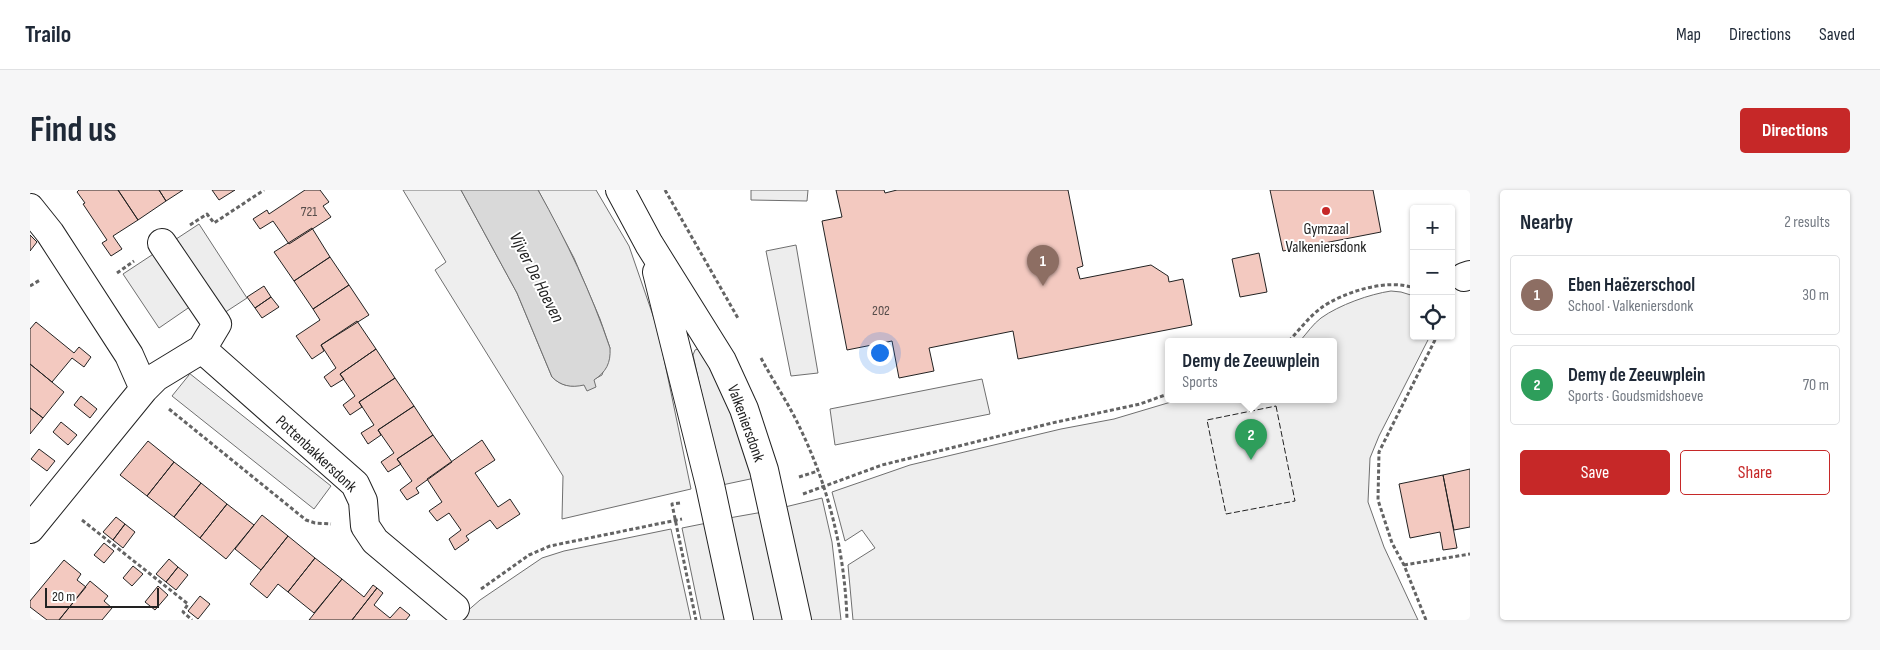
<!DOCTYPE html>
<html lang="en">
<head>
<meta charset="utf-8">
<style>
	:root { --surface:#fff; --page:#f6f6f7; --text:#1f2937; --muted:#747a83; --line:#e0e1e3; --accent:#c62828 }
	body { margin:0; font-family:"Sofia Sans Condensed",sans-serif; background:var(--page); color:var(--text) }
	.controls { position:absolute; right:15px; top:15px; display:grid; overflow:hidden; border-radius:5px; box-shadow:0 1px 4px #0004 }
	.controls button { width:45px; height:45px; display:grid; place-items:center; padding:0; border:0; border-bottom:1px solid var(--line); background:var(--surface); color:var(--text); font:25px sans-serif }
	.scale { position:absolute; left:15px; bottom:12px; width:114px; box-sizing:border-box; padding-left:5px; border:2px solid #222; border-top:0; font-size:14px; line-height:18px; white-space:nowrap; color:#222; -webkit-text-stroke:4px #fff; paint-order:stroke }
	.you { position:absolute; left:849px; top:162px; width:18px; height:18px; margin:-12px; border:4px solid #fff; border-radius:50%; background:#1a73e8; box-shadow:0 0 0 8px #1a73e833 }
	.badge { display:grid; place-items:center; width:32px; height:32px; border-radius:50%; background:var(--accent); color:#fff; font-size:16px; font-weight:700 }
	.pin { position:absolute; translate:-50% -41px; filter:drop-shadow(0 1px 2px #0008) }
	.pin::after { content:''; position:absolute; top:26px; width:18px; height:15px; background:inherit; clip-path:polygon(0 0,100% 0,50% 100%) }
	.popup { position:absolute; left:1135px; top:148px; width:172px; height:65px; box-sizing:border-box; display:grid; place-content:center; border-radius:5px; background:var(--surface); filter:drop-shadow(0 1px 4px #0005); font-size:16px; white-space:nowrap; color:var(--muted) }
	.popup b { font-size:19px; color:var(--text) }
	.popup::after { content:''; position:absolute; left:50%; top:100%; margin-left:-10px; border:10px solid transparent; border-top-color:var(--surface) }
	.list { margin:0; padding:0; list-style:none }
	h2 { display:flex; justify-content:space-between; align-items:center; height:65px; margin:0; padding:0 20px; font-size:21px }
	h2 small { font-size:16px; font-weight:400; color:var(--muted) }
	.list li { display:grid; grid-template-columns:32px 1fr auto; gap:15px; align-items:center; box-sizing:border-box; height:80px; margin:0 10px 10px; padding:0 10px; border:1px solid var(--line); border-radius:5px }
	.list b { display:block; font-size:19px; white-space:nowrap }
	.list p { margin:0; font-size:16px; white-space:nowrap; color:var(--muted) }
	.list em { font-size:16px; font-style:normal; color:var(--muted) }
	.actions { display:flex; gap:10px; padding:15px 20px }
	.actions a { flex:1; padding:11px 0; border:1px solid var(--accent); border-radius:5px; text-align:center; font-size:18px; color:var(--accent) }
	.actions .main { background:var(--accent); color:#fff }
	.icon { flex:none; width:28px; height:28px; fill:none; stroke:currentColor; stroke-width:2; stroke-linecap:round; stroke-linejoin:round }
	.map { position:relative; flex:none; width:1440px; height:430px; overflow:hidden; border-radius:5px }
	header { display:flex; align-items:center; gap:30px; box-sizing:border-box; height:70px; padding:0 25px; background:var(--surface); border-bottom:1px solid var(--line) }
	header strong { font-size:24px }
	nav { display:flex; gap:28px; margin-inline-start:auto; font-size:18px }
	.intro { display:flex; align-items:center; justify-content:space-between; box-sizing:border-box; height:120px; padding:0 30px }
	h1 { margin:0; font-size:35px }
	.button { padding:12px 22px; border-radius:5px; background:var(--accent); color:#fff; font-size:18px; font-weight:700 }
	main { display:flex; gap:30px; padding:0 30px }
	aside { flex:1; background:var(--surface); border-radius:5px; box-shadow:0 1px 4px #0004 }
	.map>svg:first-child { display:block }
	.green { fill:#eee; stroke:#6f6f6f }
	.parking { fill:#ededed; stroke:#6f6f6f }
	.water { fill:#d9d9d9; stroke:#6f6f6f }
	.building { fill:#f3c9c0; stroke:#222 }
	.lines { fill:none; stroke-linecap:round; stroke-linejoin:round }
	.minor-casing { stroke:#222; stroke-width:30 }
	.path { stroke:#646464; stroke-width:3; stroke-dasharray:4 2.5; stroke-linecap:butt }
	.minor { stroke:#fff; stroke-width:28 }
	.fence { stroke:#222; stroke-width:1; stroke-dasharray:6 2.5; stroke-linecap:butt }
	.poi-dot { fill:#c62828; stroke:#fff; stroke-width:2 }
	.labels { text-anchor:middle; stroke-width:4; stroke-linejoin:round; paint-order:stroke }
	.number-label { font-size:14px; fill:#564c4a }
	.poi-label { font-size:16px; fill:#222; stroke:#fff }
	.street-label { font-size:16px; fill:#222; stroke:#fff }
	.water-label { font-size:18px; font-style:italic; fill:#222; stroke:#fff }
</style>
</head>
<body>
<header>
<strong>Trailo</strong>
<nav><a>Map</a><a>Directions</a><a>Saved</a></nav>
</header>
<div class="intro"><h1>Find us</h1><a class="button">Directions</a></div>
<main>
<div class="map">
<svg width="1440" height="430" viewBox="0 0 1440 430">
	<rect width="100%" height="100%" fill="#fff"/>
	<path class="green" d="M 373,0 L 431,0 L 487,103 L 522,187 C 538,203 556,194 572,185 L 580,158 L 570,129 L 544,68 L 508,0 L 566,0 L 599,56 L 628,140 L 661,299 L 532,329 L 533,286 L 405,80 L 416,72 Z
		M 1361,101 L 1371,102 L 1384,106 L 1384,146 L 1400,146 L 1349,246 L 1340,268 L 1338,312 L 1354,357 L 1388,430 L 823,430 L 818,375 L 845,358 L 832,340 L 815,351 L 802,302 L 880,275 L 1031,239 L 1084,229 L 1151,209 L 1304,209 L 1304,151 L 1270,151 C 1277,143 1283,134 1291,128 C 1309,115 1340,104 1361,101 Z
		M 670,158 L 698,210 L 725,288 L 692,295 L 663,165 L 665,160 Z
		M 792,308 L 802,352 L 811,430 L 779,430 L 755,317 Z
		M 733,322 L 755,430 L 721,430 L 699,328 Z
		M 677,333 L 697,430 L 671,430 L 652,338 Z
		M 641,339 L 661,430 L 427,430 L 450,410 L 512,368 L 534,361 Z"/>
	<path class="parking" d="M 721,0 L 778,0 L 777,11 L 721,10 Z
		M 169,34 L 217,108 L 194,123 L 180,103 L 129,138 L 93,84 Z
		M 766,55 L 788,183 L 761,186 L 736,61 Z
		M 159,183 L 301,296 L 284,319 L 142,206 L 159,185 Z
		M 952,189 L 960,224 L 805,255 L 800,219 Z"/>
	<path class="water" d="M 431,0 L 508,0 C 537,52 561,102 580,158 C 581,173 576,182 564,190 L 566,197 L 557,201 L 554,195 C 541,198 531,196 522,187 L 487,103 Z"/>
	<path class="building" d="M 49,0 L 88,0 L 108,30 L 83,46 L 92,59 L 81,66 L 72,53 L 77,50 L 53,14 L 55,13 L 47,2 Z
		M 88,0 L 129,0 L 136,11 L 108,30 Z
		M 129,0 L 153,0 L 136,11 Z
		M 182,0 L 205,0 L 189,10 Z
		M 275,0 L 290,0 L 299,12 L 293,16 L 301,27 L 259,54 L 243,31 L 230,39 L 223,29 L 237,20 L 239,24 Z
		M 806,0 L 854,0 L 855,3 L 867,0 L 1038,0 L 1053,76 L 1047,78 L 1050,89 L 1121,75 L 1138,86 L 1139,92 L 1153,89 L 1162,135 L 988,169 L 983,141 L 899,158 L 904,181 L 869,188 L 862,151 L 817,160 L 792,31 L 812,27 Z
		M 1240,0 L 1343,0 L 1351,42 L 1253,61 Z
		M 282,38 L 300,67 L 264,91 L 244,62 Z
		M 0,45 L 7,52 L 0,61 Z
		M 1229,63 L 1237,102 L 1210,107 L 1202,69 Z
		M 300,67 L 319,95 L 283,119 L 264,91 Z
		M 319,95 L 339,125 L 291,155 L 294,161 L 282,169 L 266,146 L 290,130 L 283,119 Z
		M 234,96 L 241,107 L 225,118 L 217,107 Z
		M 241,107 L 249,117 L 232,128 L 225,118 Z
		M 327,131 L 346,159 L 310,184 L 314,189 L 301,197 L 294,187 L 306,178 L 291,155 Z
		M 6,132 L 44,163 L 49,157 L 61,167 L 54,177 L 42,168 L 22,192 L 0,174 L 0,139 Z
		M 346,159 L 365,188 L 329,212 L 332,217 L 320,225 L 313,215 L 325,206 L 310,184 Z
		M 0,174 L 34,202 L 13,228 L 0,218 Z
		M 365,188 L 384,216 L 348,240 L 351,245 L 338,254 L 331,243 L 344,235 L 329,212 Z
		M 51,206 L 67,219 L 60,228 L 44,215 Z
		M 384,216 L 403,245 L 367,269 L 371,274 L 358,282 L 351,272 L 364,263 L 348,240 Z
		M 0,218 L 13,228 L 0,244 Z
		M 31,232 L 47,245 L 38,255 L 23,242 Z
		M 403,245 L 422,272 L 386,298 L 389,303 L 377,310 L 370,300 L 382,291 L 367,269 Z
		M 452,250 L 465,270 L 445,283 L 468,317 L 480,309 L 490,324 L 467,339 L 460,330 L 436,346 L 439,350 L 425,360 L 419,349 L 431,340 L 419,323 L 407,331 L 399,321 L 412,312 L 397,289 Z
		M 118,251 L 144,272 L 117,306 L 90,285 Z
		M 9,259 L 25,271 L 17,281 L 1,269 Z
		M 144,272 L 171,293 L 144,327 L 117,306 Z
		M 1440,279 L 1440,337 L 1424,340 L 1413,285 Z
		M 1413,285 L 1427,358 L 1413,360 L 1410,342 L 1380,348 L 1369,294 Z
		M 171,293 L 197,314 L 170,348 L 144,327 Z
		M 197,314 L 224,335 L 196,369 L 170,348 Z
		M 232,325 L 258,346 L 231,380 L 205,359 Z
		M 86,327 L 95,334 L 83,350 L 73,342 Z
		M 95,334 L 105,342 L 93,358 L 83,350 Z
		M 258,346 L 285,368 L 258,402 L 248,394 L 237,408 L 220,394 Z
		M 74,353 L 84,361 L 74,373 L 64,365 Z
		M 285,368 L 312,389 L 284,423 L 258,402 Z
		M 139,369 L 148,377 L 136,392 L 126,384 Z
		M 34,370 L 51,384 L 47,390 L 56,397 L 29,430 L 17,430 L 0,417 L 0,411 Z
		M 103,376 L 113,384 L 102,396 L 93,388 Z
		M 148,377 L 158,385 L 146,400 L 136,392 Z
		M 312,389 L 334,407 L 343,395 L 347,398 L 322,430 L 279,430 Z
		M 60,391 L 78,406 L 74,411 L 82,418 L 72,430 L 29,430 Z
		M 128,396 L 138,405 L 125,420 L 115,412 Z
		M 347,398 L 353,403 L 344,415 L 360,428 L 370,417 L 380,425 L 376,430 L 322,430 Z
		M 170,406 L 180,414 L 168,429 L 158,421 Z"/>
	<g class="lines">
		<g class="minor-casing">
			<path id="minor" d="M 590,0 L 619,54 L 692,171 L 714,219 L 734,280 L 767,430
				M 0,18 L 20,43 L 99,165 L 114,199
				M 132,53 L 187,134 L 172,159
				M 627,82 L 680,295 L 709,430
				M 1434,87 L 1440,85
				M 0,339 L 114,199 L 126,187 L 172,159 L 325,294 L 333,311 L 335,336 L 345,351 L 425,418"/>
		</g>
		<path class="path" d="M 635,0 L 709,130
			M 160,35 L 177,24 L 184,33 L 234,0
			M 87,83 L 104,71
			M 0,96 L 10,90
			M 1259,151 C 1269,140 1279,127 1291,118 C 1313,102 1358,88 1384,98
			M 731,168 C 743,191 759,214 770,238 C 799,298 815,363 817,430
			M 139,219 L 276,330 L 285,333 L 301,334
			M 769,287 L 788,281
			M 773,304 L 852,275 L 1022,233 L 1110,214 L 1138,204
			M 650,313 L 642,314 L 666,430
			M 52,330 L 158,414 L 153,422 L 162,430
			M 1374,375 L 1440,364
			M 451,399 L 499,365 L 520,356 L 652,329
			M 1396,430 L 1374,375 L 1362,353 L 1348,310 L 1349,262 L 1407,146"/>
		<use href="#minor" class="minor"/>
		<path class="fence" d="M 1246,216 L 1265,311 L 1196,324 L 1177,230 Z"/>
	</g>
	<circle class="poi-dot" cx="1296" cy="21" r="5"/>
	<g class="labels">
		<g class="number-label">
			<text x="279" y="26">721</text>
			<text x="851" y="125">202</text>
		</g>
		<g class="poi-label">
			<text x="1296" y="44">Gymzaal<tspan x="1296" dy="18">Valkeniersdonk</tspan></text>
		</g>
		<g class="street-label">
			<text transform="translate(717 233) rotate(70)" y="6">Valkeniersdonk</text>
			<text transform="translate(287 263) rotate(43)" y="6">Pottenbakkersdonk</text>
		</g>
		<g class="water-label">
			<text transform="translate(507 87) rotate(63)" y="6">Vijver De Hoeven</text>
		</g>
	</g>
</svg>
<div class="controls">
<button>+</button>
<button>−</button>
<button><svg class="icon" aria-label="locate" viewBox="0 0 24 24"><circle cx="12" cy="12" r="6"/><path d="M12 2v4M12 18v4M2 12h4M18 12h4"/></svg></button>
</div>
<div class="scale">20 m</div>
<div class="you"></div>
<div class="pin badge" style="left:1013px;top:96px;background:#8d6e63">1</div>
<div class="pin badge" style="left:1221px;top:270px;background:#2e9e5b">2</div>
<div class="popup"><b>Demy de Zeeuwplein</b>Sports</div>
</div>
<aside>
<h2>Nearby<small>2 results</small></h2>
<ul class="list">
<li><span class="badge" style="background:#8d6e63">1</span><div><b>Eben Haëzerschool</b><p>School · Valkeniersdonk</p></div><em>30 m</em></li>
<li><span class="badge" style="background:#2e9e5b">2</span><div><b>Demy de Zeeuwplein</b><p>Sports · Goudsmidshoeve</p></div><em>70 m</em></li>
</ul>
<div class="actions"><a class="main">Save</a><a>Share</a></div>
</aside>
</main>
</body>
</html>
